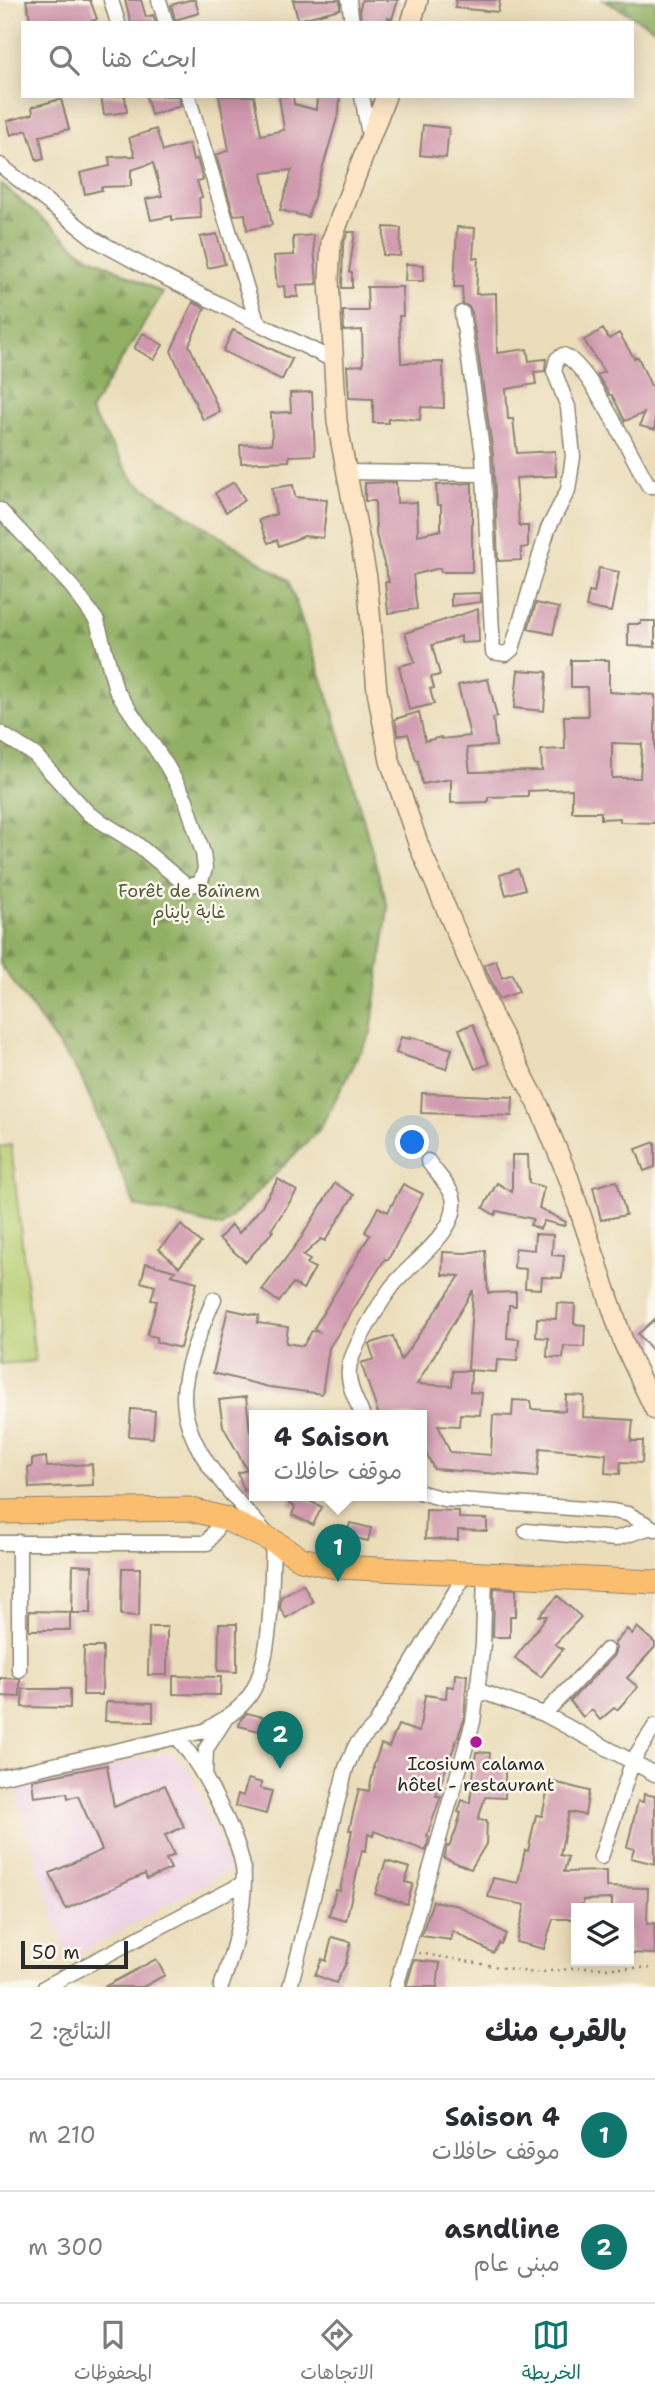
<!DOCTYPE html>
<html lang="ar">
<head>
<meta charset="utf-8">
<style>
	:root { --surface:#fff; --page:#f7f7f7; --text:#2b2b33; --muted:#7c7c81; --line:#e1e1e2; --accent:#0f766e }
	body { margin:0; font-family:"Shantell Sans","Playpen Sans Arabic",sans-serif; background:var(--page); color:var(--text); direction:rtl }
	.controls { position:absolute; right:21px; bottom:21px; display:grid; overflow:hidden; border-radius:0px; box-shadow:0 4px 18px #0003 }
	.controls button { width:63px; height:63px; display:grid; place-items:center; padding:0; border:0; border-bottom:2px solid var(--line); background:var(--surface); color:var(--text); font:35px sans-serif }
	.scale { position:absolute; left:21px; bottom:18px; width:107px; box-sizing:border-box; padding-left:7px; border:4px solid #2b2b2b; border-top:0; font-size:19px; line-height:24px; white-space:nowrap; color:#2b2b2b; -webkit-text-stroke:5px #fbf7ec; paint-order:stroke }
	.you { position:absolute; left:413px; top:1143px; width:24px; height:24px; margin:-18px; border:5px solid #fff; border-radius:50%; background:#1a73e8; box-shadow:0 0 0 10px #1a73e833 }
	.badge { display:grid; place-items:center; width:46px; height:46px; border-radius:50%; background:var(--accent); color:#fff; font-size:23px; font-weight:700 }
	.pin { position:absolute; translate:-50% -58px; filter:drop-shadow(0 2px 4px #0008) }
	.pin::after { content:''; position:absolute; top:37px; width:24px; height:21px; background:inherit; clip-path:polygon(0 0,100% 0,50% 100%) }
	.popup { position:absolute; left:249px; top:1410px; width:178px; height:91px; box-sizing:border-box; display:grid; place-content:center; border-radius:0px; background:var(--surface); filter:drop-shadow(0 2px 5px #0005); font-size:23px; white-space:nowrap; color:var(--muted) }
	.popup b { font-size:26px; color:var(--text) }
	.popup::after { content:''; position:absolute; left:50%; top:100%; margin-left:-14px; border:14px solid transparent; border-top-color:var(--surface) }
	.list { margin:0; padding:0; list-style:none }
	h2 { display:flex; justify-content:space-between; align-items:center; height:91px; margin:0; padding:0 28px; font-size:30px }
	h2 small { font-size:23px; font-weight:400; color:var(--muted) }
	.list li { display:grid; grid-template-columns:46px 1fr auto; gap:21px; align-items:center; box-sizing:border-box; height:112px; padding:0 28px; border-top:2px solid var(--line) }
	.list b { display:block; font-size:26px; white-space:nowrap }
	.list p { margin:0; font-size:23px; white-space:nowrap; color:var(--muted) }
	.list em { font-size:23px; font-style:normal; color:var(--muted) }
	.icon { flex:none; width:38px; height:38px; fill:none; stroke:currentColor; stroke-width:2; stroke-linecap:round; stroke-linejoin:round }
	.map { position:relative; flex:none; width:655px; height:1987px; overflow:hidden; direction:ltr }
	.search { position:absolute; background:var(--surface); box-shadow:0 4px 18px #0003; left:21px; right:21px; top:21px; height:77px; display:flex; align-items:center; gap:18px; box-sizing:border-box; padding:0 24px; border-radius:0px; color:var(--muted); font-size:26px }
	.sheet { height:315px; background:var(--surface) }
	nav { display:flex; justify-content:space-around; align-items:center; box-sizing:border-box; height:98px; border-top:2px solid var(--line); background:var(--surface); font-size:19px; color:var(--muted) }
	nav a { display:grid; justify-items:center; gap:4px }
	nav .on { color:var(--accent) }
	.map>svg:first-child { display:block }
	.built { fill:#eed0e7 }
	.grass { fill:#b7cd71; stroke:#717c4e; stroke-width:2 }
	.forest { fill:url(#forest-firs); stroke:#5e6e47; stroke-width:2 }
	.building { fill:#d098ae; fill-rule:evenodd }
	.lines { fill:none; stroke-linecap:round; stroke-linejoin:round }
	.street-casing { stroke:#8b8472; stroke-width:17 }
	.secondary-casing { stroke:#8b8472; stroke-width:22 }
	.primary-casing { stroke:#8b8472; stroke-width:25 }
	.path { stroke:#8b8472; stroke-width:2.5; stroke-dasharray:2 5; stroke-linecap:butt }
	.street { stroke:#fff; stroke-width:14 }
	.secondary { stroke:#fde5c5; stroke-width:19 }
	.primary { stroke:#fbbe6e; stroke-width:23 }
	.poi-dot { fill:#b5179e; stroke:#fbf7ec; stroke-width:2.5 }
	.labels { text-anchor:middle; stroke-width:5; stroke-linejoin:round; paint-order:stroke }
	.park-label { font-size:18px; fill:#555c40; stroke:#fbf7ec }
	.poi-label { font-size:18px; fill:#2b2b2b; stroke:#fbf7ec }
</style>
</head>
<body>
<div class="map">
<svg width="655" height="1987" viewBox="0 0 655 1987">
	<defs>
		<pattern id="forest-firs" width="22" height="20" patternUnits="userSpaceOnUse" patternTransform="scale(1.75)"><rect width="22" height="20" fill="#91b063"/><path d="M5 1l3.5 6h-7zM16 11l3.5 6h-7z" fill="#778f52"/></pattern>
	</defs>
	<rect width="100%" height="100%" fill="#fbf7ec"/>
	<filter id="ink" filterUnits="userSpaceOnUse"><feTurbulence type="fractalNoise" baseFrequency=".0143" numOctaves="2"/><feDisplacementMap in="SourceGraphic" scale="14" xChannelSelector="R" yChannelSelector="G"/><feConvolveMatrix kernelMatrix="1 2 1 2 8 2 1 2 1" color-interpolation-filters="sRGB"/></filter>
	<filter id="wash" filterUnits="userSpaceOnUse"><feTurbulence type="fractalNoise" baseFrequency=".00686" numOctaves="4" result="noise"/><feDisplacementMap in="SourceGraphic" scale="28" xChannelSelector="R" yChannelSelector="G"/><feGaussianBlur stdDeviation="1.57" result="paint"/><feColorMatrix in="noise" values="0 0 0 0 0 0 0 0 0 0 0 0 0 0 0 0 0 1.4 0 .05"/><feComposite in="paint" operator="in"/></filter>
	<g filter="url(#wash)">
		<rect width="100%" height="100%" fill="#ebddba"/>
		<path class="built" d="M 161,1754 L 174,1754 L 191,1775 L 230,1869 L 68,1960 L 15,1790 Z"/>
		<path class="grass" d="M 11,1145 L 35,1361 L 0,1364 L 0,1147 Z"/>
		<path class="forest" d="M 604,0 L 655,0 L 655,29 Z
			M 0,183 L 83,253 L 163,293 L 90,411 L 134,481 L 288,580 L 332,708 L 388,908 L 371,1033 L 319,1130 L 222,1227 L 135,1206 L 81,1077 L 0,964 Z"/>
		<g id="blocks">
			<path class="building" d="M 26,0 L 90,0 L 97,19 L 88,23 L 31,23 Z
				M 125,0 L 141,0 L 146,17 L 153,15 L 156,23 L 131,23 Z
				M 189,0 L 195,0 L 199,13 L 175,20 L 171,5 Z
				M 293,0 L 340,0 L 340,9 L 298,20 Z
				M 362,0 L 398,0 L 392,19 L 388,18 L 386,23 L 361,23 L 360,8 Z
				M 456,0 L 500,0 L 498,12 L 455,8 Z
				M 101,96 L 125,96 L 127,112 L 104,115 Z
				M 146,96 L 179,96 L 181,106 L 151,115 Z
				M 219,96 L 254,96 L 261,135 L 284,130 L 279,96 L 293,96 L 294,104 L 316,110 L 317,96 L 340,96 L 339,112 L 308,217 L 280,210 L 292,170 L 262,173 L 272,225 L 247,230 L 245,214 L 234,215 L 216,155 L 229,150 Z
				M 61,99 L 69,129 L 40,136 L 44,159 L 37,161 L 27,130 L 11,135 L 7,121 L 33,114 L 32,107 Z
				M 423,125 L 449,128 L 446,158 L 420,155 Z
				M 156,129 L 163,151 L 189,144 L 193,160 L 197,159 L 203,180 L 197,181 L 202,197 L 199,198 L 201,218 L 172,220 L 172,216 L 151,220 L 146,199 L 162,196 L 153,163 L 131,170 L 131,186 L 101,187 L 102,190 L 85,194 L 80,173 L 110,166 L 109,157 L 135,156 L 129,138 Z
				M 384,227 L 401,228 L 400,256 L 383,255 Z
				M 457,227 L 475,228 L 473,258 L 478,258 L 476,294 L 496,293 L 497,353 L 527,349 L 529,361 L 546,359 L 545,371 L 534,372 L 536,384 L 506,389 L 508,419 L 513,419 L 517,453 L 555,451 L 556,476 L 516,478 L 519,526 L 528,526 L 528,547 L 521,548 L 521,560 L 498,561 L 493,454 L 472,312 L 469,307 L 463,304 L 462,287 L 454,287 Z
				M 348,232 L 355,232 L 349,272 L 352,272 L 352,288 L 342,288 L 343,245 Z
				M 217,234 L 225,264 L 208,268 L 200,237 Z
				M 313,235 L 317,284 L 297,285 L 298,297 L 285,297 L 284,286 L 277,287 L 274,256 L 294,255 L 293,237 Z
				M 406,264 L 424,265 L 423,281 L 405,281 Z
				M 367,287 L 402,287 L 403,316 L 399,316 L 401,363 L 443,362 L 444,408 L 421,407 L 420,420 L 398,418 L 388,419 L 388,423 L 373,423 L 373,399 L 349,398 L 347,366 L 363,365 L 362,330 L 344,331 L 343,311 L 368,311 Z
				M 193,302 L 205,308 L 189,345 L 220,412 L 203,420 L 171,351 Z
				M 603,329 L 609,339 L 619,333 L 634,358 L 638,357 L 651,386 L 655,386 L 655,430 L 640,426 L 644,413 L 625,421 L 612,395 L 610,395 L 597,375 L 604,372 L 584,340 Z
				M 233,330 L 292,359 L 282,380 L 223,351 Z
				M 143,333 L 163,345 L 154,360 L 134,348 Z
				M 312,392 L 315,455 L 289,456 L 289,461 L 241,463 L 240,445 L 272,444 L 271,413 L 291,412 L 290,393 Z
				M 234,482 L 245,500 L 226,512 L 215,493 Z
				M 396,482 L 397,503 L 417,502 L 418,535 L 441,530 L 441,505 L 437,505 L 436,485 L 472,483 L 472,572 L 441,572 L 440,568 L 413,575 L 417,609 L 388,613 L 385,582 L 389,582 L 376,534 L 375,501 L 365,501 L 365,483 Z
				M 293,485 L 295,497 L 327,500 L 323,538 L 304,536 L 279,546 L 277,540 L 268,543 L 259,520 L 276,514 L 272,488 Z
				M 599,568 L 619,572 L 611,612 L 586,607 L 589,592 L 594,593 Z
				M 480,593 L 481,602 L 451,606 L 451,594 Z
				M 536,603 L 559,608 L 553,634 L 528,629 Z
				M 478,609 L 479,642 L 461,643 L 461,636 L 432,645 L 440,675 L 431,677 L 434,688 L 430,689 L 434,704 L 409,710 L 399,666 L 415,662 L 405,633 Z
				M 641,621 L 655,621 L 655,647 L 628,646 L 628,624 L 641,624 Z
				M 571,660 L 609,660 L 609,692 L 655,695 L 655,823 L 620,822 L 620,818 L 601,819 L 601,812 L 572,812 L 572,789 L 528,791 L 528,796 L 488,797 L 488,802 L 451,803 L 451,779 L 422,784 L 418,760 L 416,760 L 408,734 L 398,736 L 395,719 L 419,712 L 425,741 L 441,737 L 441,739 L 470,736 L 458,685 L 488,679 L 497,717 L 493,718 L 496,746 L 467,748 L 470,772 L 542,771 L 541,750 L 565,749 L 564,716 L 588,716 L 587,687 L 571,687 ZM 612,743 L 642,744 L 640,778 L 612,778 Z
				M 518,670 L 547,672 L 544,711 L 514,708 Z
				M 518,869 L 525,889 L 506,895 L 500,875 Z
				M 496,960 L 502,978 L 512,974 L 519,992 L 499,999 L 484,965 Z
				M 473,1024 L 489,1064 L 475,1069 L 459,1029 Z
				M 401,1037 L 410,1039 L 411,1037 L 452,1049 L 446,1069 L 396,1053 Z
				M 422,1093 L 513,1097 L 512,1116 L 421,1113 Z
				M 655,1142 L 655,1167 L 644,1171 L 636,1149 Z
				M 512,1155 L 528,1155 L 529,1183 L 544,1187 L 539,1208 L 566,1222 L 564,1226 L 544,1221 L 540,1229 L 530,1225 L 533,1219 L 497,1211 L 495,1215 L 483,1208 L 497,1183 L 512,1192 Z
				M 278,1179 L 297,1191 L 271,1230 L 273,1231 L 246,1262 L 219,1239 L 231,1225 L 239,1233 L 260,1209 Z
				M 617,1181 L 626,1215 L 601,1220 L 593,1187 Z
				M 335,1183 L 354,1195 L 325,1241 L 321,1239 L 303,1256 L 310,1260 L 307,1264 L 315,1268 L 303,1289 L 293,1283 L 279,1302 L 262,1290 L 301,1238 Z
				M 403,1184 L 423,1194 L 388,1260 L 385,1259 L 329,1348 L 322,1394 L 269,1387 L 213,1373 L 228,1309 L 259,1316 L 257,1323 L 288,1327 L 286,1343 L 303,1346 L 312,1331 L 319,1332 L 314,1328 L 370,1235 L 365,1232 L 378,1207 L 388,1212 Z
				M 181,1225 L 201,1243 L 179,1267 L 159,1249 Z
				M 535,1234 L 553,1235 L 552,1255 L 564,1256 L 562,1278 L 542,1277 L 541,1289 L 525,1288 L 526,1269 L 514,1268 L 515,1248 L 534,1250 Z
				M 485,1250 L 488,1293 L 516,1292 L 516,1306 L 509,1305 L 507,1338 L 519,1339 L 517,1361 L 497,1360 L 496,1372 L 468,1370 L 473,1290 L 417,1384 L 452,1386 L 453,1371 L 471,1371 L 470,1392 L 482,1393 L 480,1415 L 460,1414 L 459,1426 L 438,1425 L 450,1452 L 491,1455 L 493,1415 L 512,1416 L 513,1400 L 531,1401 L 531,1409 L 565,1411 L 566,1395 L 584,1396 L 583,1417 L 633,1420 L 631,1441 L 643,1441 L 642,1463 L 621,1462 L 620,1474 L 605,1473 L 606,1454 L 540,1448 L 537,1477 L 434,1469 L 422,1445 L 422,1416 L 379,1416 L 361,1363 L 374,1359 L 369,1344 L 393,1336 L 401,1360 L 460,1276 L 442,1275 L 443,1252 L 466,1253 Z
				M 146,1263 L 175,1271 L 171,1275 L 197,1282 L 180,1348 L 156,1342 L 157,1337 L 147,1335 L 157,1301 L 151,1300 L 155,1286 L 141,1282 Z
				M 557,1303 L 575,1304 L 574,1324 L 585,1325 L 584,1347 L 564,1346 L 563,1358 L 547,1357 L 548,1338 L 536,1337 L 537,1318 L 556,1319 Z
				M 655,1319 L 655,1353 L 638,1334 Z
				M 246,1397 L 250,1431 L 254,1429 L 254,1488 L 244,1491 L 238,1473 L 247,1470 L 223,1426 L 219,1400 Z
				M 131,1409 L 155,1411 L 153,1438 L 129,1436 Z
				M 46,1457 L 47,1467 L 92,1464 L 93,1485 L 29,1488 L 28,1467 L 32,1467 L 32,1459 Z
				M 292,1496 L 299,1496 L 322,1507 L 313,1525 L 292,1515 L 295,1507 L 289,1504 Z
				M 426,1510 L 459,1511 L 459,1518 L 487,1519 L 487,1531 L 458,1530 L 458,1540 L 425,1539 Z
				M 350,1523 L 371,1528 L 368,1541 L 347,1536 Z
				M 73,1565 L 92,1566 L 91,1613 L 72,1613 Z
				M 122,1568 L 140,1568 L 139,1616 L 121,1615 Z
				M 303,1584 L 313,1602 L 286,1618 L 280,1608 L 281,1597 Z
				M 494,1588 L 516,1589 L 516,1616 L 510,1616 L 510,1637 L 493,1637 Z
				M 558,1596 L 581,1617 L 555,1644 L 563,1649 L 541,1677 L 515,1658 L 547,1616 L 539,1616 Z
				M 29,1611 L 70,1612 L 70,1630 L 29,1630 Z
				M 219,1624 L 237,1624 L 237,1672 L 218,1671 Z
				M 149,1627 L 167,1627 L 167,1675 L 148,1675 Z
				M 637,1627 L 655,1643 L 655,1647 L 627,1678 L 638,1687 L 617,1710 L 614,1708 L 600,1720 L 592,1710 L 583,1717 L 570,1701 L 613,1657 L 616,1648 L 614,1644 L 627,1629 L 632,1634 Z
				M 84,1647 L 103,1647 L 102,1695 L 83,1695 Z
				M 455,1674 L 467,1675 L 464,1720 L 436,1796 L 441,1796 L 427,1836 L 429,1837 L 426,1851 L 374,1831 L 373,1836 L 368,1834 L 366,1851 L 362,1850 L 346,1921 L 329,1916 L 336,1890 L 340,1891 L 352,1830 L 349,1830 L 359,1789 L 369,1791 L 374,1768 L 373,1768 L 381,1744 L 389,1747 L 398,1725 L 419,1732 L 425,1695 L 446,1698 L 447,1686 L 454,1687 Z
				M 173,1676 L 221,1677 L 220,1695 L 173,1694 Z
				M 0,1678 L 20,1679 L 20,1697 L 0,1696 Z
				M 23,1689 L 70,1689 L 70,1708 L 22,1707 Z
				M 106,1702 L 153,1703 L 153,1722 L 105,1721 Z
				M 247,1713 L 287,1723 L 283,1737 L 239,1726 L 241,1719 Z
				M 476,1752 L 490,1753 L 489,1764 L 505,1765 L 505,1798 L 485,1797 L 478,1820 L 487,1821 L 486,1844 L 471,1869 L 444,1858 L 447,1846 L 449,1847 L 455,1833 L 461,1813 L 458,1812 L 462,1800 L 470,1803 Z
				M 107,1765 L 114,1807 L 165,1785 L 184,1827 L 165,1835 L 174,1855 L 166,1859 L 171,1869 L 147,1879 L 145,1874 L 66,1909 L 50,1873 L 102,1850 L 78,1796 L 68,1798 L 67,1793 L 34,1797 L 32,1780 Z
				M 248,1779 L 262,1783 L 260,1788 L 272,1791 L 266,1814 L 235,1806 L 238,1794 L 243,1796 Z
				M 554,1782 L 589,1791 L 585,1815 L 569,1812 L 560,1855 L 568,1857 L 564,1872 L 606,1871 L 606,1887 L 648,1888 L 647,1924 L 654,1923 L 655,1954 L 629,1953 L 629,1908 L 612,1908 L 612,1899 L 583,1900 L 583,1908 L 576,1908 L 576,1919 L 553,1919 L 544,1949 L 516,1942 L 525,1905 L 488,1897 L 493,1878 L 518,1883 L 525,1850 L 528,1851 L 536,1815 L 542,1816 L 548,1788 L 552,1788 Z
				M 644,1794 L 655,1796 L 655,1864 L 631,1858 L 634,1849 L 627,1847 L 638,1801 L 643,1802 Z
				M 386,1861 L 410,1868 L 405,1882 L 413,1884 L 407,1904 L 375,1894 Z
				M 433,1901 L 459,1906 L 506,1934 L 501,1944 L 499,1943 L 493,1953 L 453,1931 L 451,1940 L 421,1936 Z
				M 332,1937 L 351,1942 L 346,1963 L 336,1983 L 315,1975 L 322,1959 L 326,1961 Z
				M 156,1959 L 165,1975 L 143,1987 L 104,1987 Z
				M 414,1960 L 440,1963 L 437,1987 L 406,1987 Z"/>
		</g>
	</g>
	<g filter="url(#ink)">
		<use href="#blocks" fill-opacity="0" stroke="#8b8472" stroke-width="2"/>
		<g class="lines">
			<g class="street-casing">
				<path id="street" d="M 111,0 L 118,23
					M 159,0 L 166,23
					M 349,0 L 352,23
					M 188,96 L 257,322
					M 362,96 L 370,140
					M 0,165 L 96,240 L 162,276 L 333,360
					M 462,313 L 483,455 L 493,652 L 506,654 L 512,649 L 548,529 L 568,490 L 573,457 L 568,407 L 554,371 L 557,359 L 563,355 C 589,363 633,460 649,486 L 655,486
					M 347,472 L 482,474
					M 0,510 L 72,587 L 97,621 L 116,690 L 167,766 L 186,800 L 203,853 L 205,869 L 200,883 L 187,886 L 137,844 L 89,814 L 35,755 L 0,733
					M 363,1416 C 357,1402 347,1385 349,1369 C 350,1352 380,1303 391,1288 C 408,1264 462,1231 453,1197 C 451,1188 434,1170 428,1161
					M 422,1493 L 444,1499 L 613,1511 L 628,1514 L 655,1529
					M 526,1531 L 615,1539 L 651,1527
					M 0,1543 L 207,1543 L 223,1518
					M 19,1670 L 19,1542
					M 477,1690 L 544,1714 L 655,1774
					M 544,1714 L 606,1650
					M 178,1738 C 201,1766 237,1831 243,1867 C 248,1899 232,1956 221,1987
					M 205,1775 L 206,1749 L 224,1721
					M 0,1777 L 204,1731 C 219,1722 236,1713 247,1699 C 274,1666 271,1583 273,1541 C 240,1502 184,1453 184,1397 C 184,1365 202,1327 214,1299
					M 601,1857 L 633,1760 L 655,1726
					M 45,1987 L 244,1883
					M 290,1987 L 346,1768 L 356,1745 L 375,1725 L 467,1572
					M 396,1987 L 473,1722 L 483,1644 L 485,1573"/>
			</g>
			<g class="secondary-casing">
				<path id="secondary" d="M 411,23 L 418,0
					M 386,96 L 331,242 L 329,280 L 337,422 L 367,578 L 377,691 L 390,761 L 419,846 L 496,1024 L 538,1104 L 569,1179 L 624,1344 L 655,1410"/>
			</g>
			<g class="primary-casing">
				<path id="primary" d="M 0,1512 L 189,1509 L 223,1518 L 273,1541 L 301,1559 L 336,1567 L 655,1582"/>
			</g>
			<path class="path" d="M 419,1953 L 534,1973 L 576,1968 L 655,1968"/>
			<use href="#street" class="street"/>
			<use href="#secondary" class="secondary"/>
			<use href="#primary" class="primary"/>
		</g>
	</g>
	<circle class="poi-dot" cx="476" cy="1742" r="7"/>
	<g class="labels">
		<g class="park-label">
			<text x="189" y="897">Forêt de Baïnem<tspan x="189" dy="21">غابة باينام</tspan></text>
		</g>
		<g class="poi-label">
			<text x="476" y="1770">Icosium calama<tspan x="476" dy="21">hôtel - restaurant</tspan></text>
		</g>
	</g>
</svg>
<div class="controls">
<button><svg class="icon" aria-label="layers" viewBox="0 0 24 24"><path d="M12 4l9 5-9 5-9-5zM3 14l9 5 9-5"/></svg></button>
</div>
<div class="scale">50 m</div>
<div class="you"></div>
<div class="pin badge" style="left:338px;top:1582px">1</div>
<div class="popup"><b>4 Saison</b>موقف حافلات</div>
<div class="pin badge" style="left:280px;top:1769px">2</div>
<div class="search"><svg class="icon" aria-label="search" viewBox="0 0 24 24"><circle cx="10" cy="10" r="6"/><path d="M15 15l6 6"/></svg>ابحث هنا</div>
</div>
<section class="sheet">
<h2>بالقرب منك<small>النتائج: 2</small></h2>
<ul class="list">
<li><span class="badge">1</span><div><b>4 Saison</b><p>موقف حافلات</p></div><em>210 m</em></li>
<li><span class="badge">2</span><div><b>asndline</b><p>مبنى عام</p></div><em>300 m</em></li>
</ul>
</section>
<nav>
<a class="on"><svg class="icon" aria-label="map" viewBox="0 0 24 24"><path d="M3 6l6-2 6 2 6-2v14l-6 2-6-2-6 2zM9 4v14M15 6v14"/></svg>الخريطة</a>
<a><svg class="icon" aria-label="directions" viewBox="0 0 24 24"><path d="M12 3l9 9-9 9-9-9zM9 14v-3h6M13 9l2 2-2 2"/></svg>الاتجاهات</a>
<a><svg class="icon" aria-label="saved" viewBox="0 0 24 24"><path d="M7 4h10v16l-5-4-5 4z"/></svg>المحفوظات</a>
</nav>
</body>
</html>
